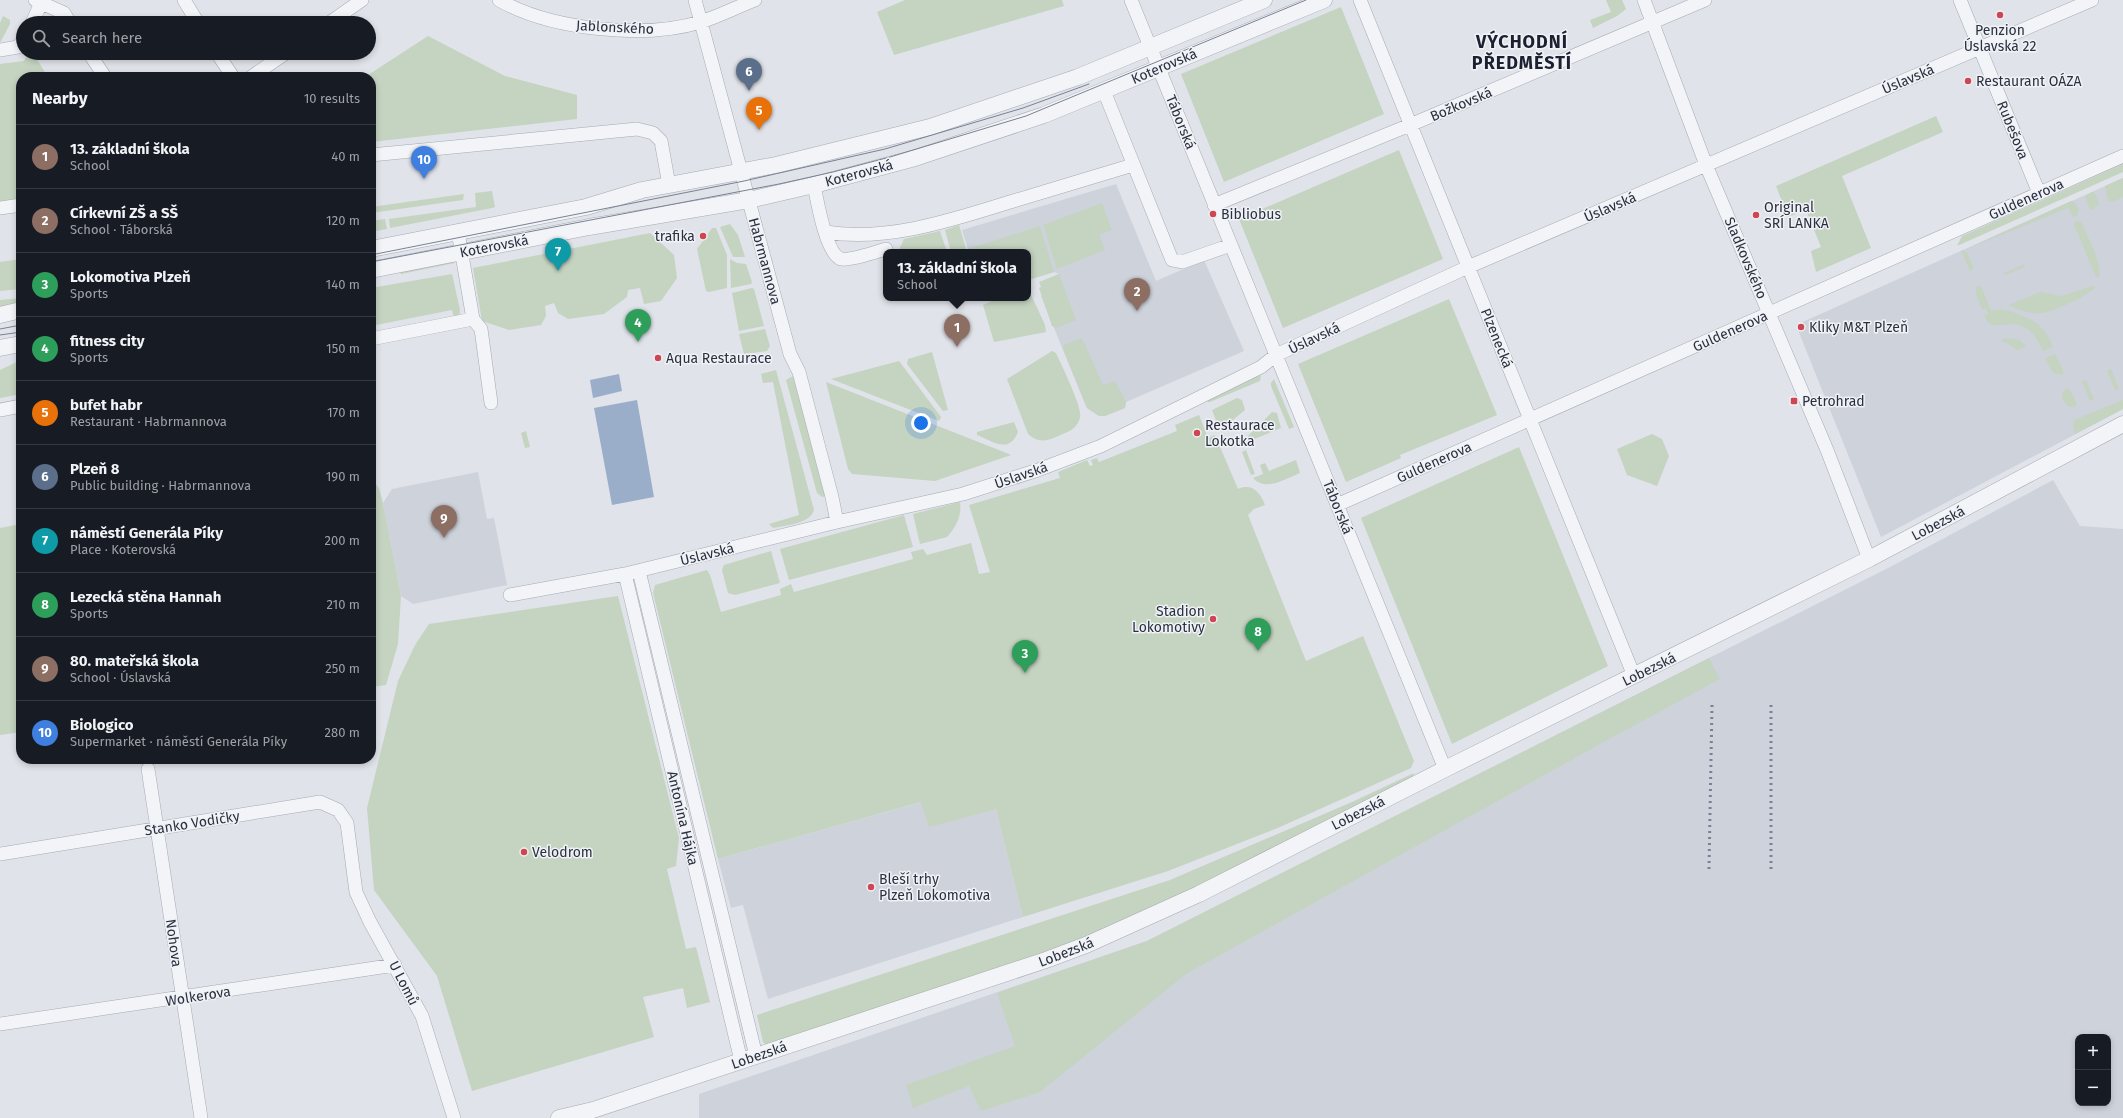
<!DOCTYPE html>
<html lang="en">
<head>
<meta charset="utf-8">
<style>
	:root { --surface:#171b24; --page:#20242c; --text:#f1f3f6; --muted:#9ea1a6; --line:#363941; --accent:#1a73e8 }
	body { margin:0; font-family:"Fira Sans",sans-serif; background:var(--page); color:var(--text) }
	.controls { position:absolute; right:12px; bottom:12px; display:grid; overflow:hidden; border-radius:8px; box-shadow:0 2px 6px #0003 }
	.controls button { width:36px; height:36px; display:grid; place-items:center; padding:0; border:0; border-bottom:1px solid var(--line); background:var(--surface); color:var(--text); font:20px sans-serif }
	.you { position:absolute; left:921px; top:423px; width:14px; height:14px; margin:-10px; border:3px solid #fff; border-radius:50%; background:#1a73e8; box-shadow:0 0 0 6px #1a73e833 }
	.badge { display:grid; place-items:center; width:26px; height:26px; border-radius:50%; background:var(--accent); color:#fff; font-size:13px; font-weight:700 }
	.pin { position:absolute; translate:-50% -33px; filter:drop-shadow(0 1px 2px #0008) }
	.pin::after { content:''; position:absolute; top:21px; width:14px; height:12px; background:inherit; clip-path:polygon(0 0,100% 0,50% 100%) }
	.popup { position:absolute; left:883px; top:249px; width:148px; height:52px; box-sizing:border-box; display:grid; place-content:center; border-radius:8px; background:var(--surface); filter:drop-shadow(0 1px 3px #0005); font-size:13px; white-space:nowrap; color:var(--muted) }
	.popup b { font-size:15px; color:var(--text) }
	.popup::after { content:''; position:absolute; left:50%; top:100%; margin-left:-8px; border:8px solid transparent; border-top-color:var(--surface) }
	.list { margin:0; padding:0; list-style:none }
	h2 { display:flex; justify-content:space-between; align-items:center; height:52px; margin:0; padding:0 16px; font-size:17px }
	h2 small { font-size:13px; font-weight:400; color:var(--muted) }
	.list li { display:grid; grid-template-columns:26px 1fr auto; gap:12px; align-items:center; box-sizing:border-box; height:64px; padding:0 16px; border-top:1px solid var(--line) }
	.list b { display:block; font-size:15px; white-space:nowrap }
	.list p { margin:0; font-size:13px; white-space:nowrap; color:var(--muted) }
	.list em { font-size:13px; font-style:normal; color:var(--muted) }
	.icon { flex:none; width:22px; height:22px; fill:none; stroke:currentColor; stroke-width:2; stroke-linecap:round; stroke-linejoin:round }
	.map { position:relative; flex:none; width:2123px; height:1118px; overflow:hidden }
	.search { position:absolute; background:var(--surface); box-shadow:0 2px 6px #0003; left:16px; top:16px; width:360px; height:44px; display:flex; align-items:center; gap:10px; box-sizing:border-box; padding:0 14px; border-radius:22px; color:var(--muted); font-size:15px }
	.panel { position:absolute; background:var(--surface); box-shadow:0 2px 6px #0003; left:16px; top:72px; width:360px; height:692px; border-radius:16px }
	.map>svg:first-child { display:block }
	.built { fill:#ced2db; fill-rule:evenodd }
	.green { fill:#c5d3c1 }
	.water { fill:#9baec9 }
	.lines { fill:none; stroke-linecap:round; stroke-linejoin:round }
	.minor-casing { stroke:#a5aab3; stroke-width:14 }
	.tertiary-casing { stroke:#a5aab3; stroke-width:17 }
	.minor { stroke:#f3f4f7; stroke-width:13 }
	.tertiary { stroke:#f3f4f7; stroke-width:16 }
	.tram { stroke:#7a8193; stroke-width:1 }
	.rail { stroke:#7a8193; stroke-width:3; stroke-dasharray:2 4; stroke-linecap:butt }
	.poi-dot { fill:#cd4651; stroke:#f0f2f6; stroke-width:1.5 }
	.labels { text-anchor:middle; stroke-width:3; stroke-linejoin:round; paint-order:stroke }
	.street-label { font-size:14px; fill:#293040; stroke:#f0f2f6 }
	.poi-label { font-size:14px; fill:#293040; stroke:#f0f2f6; text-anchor:start }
	.district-label { font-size:18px; font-weight:bold; letter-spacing:1px; fill:#1b2131; stroke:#f0f2f6 }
</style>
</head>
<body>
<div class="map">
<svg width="2123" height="1118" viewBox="0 0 2123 1118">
	<rect width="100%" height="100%" fill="#e0e3e9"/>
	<path class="built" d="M 2123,178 L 2123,409 L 1881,537 L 1796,325 Z
		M 1116,184 L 1156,281 L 1204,260 L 1244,351 L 1126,402 L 1125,408 L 1109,414 L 1099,416 L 1087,408 L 1083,399 L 1041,296 L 1059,274 L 1054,272 L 1028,280 L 1028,252 L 969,252 L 962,230 Z
		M 478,472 L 487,519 L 494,518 L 507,585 L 413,604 L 401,596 L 383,503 L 392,489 Z
		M 2053,480 L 2080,526 L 2123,529 L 2123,1118 L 699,1118 L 699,1094 L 1147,941 L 1890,567 ZM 2078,1037 L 2108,1037 L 2108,1103 L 2078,1103 Z
		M 922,802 L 996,809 L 1023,917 L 768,999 L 743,905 L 731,908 L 718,859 Z"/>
	<path class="green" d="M 905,0 L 1062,0 L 1064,6 L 894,55 L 877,12 Z
		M 1606,0 L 1622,0 L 1626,9 L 1617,16 L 1593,28 L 1590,20 L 1611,12 Z
		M 1341,7 L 1384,114 L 1224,182 L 1181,74 Z
		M 3,16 L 10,20 L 10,24 L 0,43 L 0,23 Z
		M 428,36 L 505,76 L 577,95 L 577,119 L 371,142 L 371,77 L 365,77 Z
		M 28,53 L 33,53 L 48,77 L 21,77 L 21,201 L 0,204 L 0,64 L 24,61 Z
		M 1936,116 L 1943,132 L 1842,176 L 1871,248 L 1816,272 L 1811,251 L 1821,247 L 1806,210 L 1788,217 L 1776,186 Z
		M 1399,150 L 1443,259 L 1283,328 L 1239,219 Z
		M 2123,164 L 2123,172 L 1957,246 L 1962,236 Z
		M 2123,178 L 2123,197 L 2113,202 L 2108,201 L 2105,186 Z
		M 492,191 L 495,207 L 492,208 L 390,228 L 389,219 L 476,207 L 475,193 Z
		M 2092,192 L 2095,193 L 2099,204 L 2092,210 L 2089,208 L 2085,196 Z
		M 464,194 L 463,200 L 371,213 L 371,207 Z
		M 2071,201 L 2073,201 L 2079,209 L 2077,216 L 2073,217 L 2068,208 L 1969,248 Z
		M 1102,203 L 1112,230 L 1099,235 L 1105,250 L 1057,269 L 1043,225 Z
		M 385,219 L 387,229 L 371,232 L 371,221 Z
		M 2076,221 L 2081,222 C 2088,239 2102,260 2099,278 L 2096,277 L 2074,225 Z
		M 730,224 L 738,235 L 745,257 L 733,257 L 720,227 Z
		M 959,225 L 967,252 L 951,252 L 945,230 Z
		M 1040,226 L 1054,272 L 1028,280 L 1028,252 L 969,252 L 968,249 Z
		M 712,228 L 716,228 L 727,255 L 727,288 L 709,292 L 706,291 L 697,249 Z
		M 940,231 L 947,252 L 898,252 L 904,239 Z
		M 650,233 L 674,255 L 677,278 L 661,301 L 644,304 L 640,288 L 628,290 L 627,297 L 604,314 L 568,319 L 558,313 L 554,303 L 545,306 L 546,316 L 541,325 L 509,330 L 482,321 L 473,268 Z
		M 1961,250 L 1967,252 L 1974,269 L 1970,271 Z
		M 21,259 L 21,289 L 0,291 L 0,262 Z
		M 730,259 L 737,263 L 746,264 L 752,282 L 751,284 L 731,288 Z
		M 454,262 L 455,263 L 401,274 L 399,269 Z
		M 2024,264 L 2025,267 L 2005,275 L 2004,273 Z
		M 452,274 L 460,310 L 459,318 L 454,319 L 452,310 L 371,326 L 371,288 Z
		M 1059,274 L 1076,320 L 1056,328 L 1052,326 L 1039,288 L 1041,287 L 1039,282 Z
		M 1981,286 L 1991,311 C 2001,308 2006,310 2015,313 C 2036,320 2044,326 2053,347 L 2043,351 C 2037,338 2029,325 2013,324 C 2003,324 1998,328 1988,323 L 1984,315 L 1988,314 L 1986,308 L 1982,310 L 1976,294 L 1976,287 Z
		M 2092,286 L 2096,287 C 2089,295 2053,312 2042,313 C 2033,314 2017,310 2009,305 L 2040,292 L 2062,296 Z
		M 752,288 L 754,289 L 764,326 L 739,331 L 732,293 Z
		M 1028,288 L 1045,325 L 1046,332 L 994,342 L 983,305 L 999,298 L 1028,298 Z
		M 21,298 L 21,307 L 0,311 L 0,300 Z
		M 1449,299 L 1497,415 L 1400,455 L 1401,458 L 1346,482 L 1298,364 Z
		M 765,329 L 770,346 L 767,351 L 744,354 L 739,334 Z
		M 1082,338 L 1103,385 L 1115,381 L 1126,402 L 1125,408 L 1105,416 L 1099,416 L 1087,408 L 1063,349 L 1064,345 Z
		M 2010,338 L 2019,340 L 2026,346 L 2017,350 L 2009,344 L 2002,341 L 2002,339 Z
		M 1052,351 L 1056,353 C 1062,366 1079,401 1080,413 C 1081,418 1078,424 1075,427 C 1070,432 1062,434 1056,437 C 1045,442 1037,442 1028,434 L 1007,379 Z
		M 932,352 L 948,410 L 943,411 L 907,364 L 908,359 Z
		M 2055,354 L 2064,373 L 2063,375 L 2053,373 L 2045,358 Z
		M 21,360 L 21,394 L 0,398 L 0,370 Z
		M 899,361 L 941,417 L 939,421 L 831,379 Z
		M 2111,369 L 2119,389 L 2115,390 L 2107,371 Z
		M 776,370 L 814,510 C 810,524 786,525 773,528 L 769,524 L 799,515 L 773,382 L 763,383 L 761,374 Z
		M 1261,375 L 1260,381 L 1210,402 L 1208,402 L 1206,398 Z
		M 793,376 L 826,496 L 822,497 L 817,493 L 786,380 Z
		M 1274,379 L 1294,427 L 1289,429 L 1271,386 L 1271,383 Z
		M 2086,380 L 2094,399 L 2090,401 L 2082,381 Z
		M 826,382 L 1009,454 L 1011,455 L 935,481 L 852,474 L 848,469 Z
		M 2068,387 L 2077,404 L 2074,407 L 2068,406 L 2062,399 L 2063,392 Z
		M 1237,398 L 1242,400 L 1245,410 L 1223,428 L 1219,428 L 1212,410 Z
		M 2123,400 L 2123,409 L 2075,434 L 2073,426 L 2074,420 Z
		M 1272,412 L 1277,413 L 1281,428 L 1247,442 L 1247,437 Z
		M 1199,415 L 1208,438 L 1215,435 L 1238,489 C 1252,483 1260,492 1265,505 L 1254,509 L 1248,515 L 1306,661 L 1363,636 L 1414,761 L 1411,768 L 1280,827 L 1168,871 L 1023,917 L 996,809 L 929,827 L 921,802 L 718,859 L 653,593 L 655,585 L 707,570 L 710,575 L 721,612 L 781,595 L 780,589 L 791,584 L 794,592 L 913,559 L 911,552 L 923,549 L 927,555 L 971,543 L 979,574 L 990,572 L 969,505 L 1060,478 L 1058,472 L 1087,460 L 1090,466 L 1093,465 L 1091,460 L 1097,458 L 1099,462 L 1177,431 L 1175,425 Z
		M 1014,422 L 1018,432 C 1009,454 994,442 977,435 L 977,432 Z
		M 526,431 L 530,447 L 525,448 L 521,433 Z
		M 1652,434 L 1662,439 L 1669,456 L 1657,486 L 1627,475 L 1617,449 Z
		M 1519,447 L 1608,666 L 1452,744 L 1361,518 Z
		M 1246,450 L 1255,474 L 1251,475 L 1242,452 Z
		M 1296,460 L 1300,473 C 1285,479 1266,492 1253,478 L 1263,474 L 1260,465 L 1265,463 L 1269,471 Z
		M 371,478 L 379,488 L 383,503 L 401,596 L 398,644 L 386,685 L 371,687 Z
		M 960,502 C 962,516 956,527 947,537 L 920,544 L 913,514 Z
		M 904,515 L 913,547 L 789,580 L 780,549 Z
		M 21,524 L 21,732 L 0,735 L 0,528 Z
		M 771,551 L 780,583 L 735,595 L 728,593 L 722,570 L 724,565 Z
		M 618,596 L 679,838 L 676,866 L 667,869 L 686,949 L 696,947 L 710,1002 L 687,1008 L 683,988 L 643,997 L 654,1037 L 472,1091 L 437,976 L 374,890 L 367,808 L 398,681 L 415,645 L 429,624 Z
		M 1709,658 L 1720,679 L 1611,738 L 1186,974 L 1040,1092 L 981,1111 L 969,1086 L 913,1108 L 906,1085 L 1015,1046 L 997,993 L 1147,941 Z
		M 1414,773 L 1412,779 L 1290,843 L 1079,942 L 767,1045 L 763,1042 L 757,1015 L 1170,880 L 1352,802 Z"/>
	<path class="water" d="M 619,374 L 622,391 L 593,398 L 590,380 Z
		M 637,400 L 654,497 L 612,505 L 594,408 Z"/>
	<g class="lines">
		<g class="minor-casing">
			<path id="minor" d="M 35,0 L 64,13 L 70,23
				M 184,0 L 198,23
				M 499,0 C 551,30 644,39 701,22 C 719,16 737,7 755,0
				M 695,0 L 790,354 L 799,372 L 832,497 L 837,522
				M 1131,0 L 1445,769
				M 1360,0 L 1634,676
				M 1644,0 L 1706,165 L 1827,450 L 1869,559
				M 1960,0 L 2039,193
				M 32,23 L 41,3
				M 329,23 L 362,0
				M 0,50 L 18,47 L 23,40
				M 89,53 L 105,77
				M 217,53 L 233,77
				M 251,77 L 286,53
				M 1104,91 L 1172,260 L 1182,262 L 1231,245
				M 371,155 L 637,129 L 653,133 L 661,141 L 669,185
				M 814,185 C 817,200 826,254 841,259 C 850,261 876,252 886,249
				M 1214,205 L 1410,125 L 1705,0
				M 0,208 L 21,205
				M 458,232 L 473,319 L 481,329 L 491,403
				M 825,232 C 887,242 952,220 1010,202 C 1051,190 1092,177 1133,165
				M 371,339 L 473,319
				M 0,410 L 21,406
				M 1337,505 L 2123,156
				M 639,571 L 756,1056
				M 625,574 L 741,1061
				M 510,595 L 625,574 L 837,522 L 963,494 L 1038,470 L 1101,446 L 1261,367 L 1276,355 L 1468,267 L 2092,0
				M 148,769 L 201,1118
				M 0,854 L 320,802 L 338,810 L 347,823 L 356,892 L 370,922 L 422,1016 L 454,1118
				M 0,1024 L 395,965"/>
		</g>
		<g class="tertiary-casing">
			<path id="tertiary" d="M 371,249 L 586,207 L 642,190 L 776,165 L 930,127 L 1078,77 L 1264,0
				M 371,270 L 589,227 L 749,200 L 814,185 L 915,158 L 1044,115 L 1324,0
				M 0,315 L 21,310
				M 0,348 L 21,344
				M 559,1118 L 593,1110 L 1046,960 L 1086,945 L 1199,894 L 1445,769 L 1869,559 L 2123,424"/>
		</g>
		<use href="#minor" class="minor"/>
		<use href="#tertiary" class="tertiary"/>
		<path class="tram" d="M 371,255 L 744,181 L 885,149 L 1023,108 L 1089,84
			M 371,262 L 779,184 L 833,172 L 890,157 L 1026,116 L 1306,0
			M 0,329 L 21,325
			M 0,335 L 21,332"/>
		<path class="rail" d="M 1771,705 L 1771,869
			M 1709,869 L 1712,705"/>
	</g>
	<g class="poi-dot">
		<circle cx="2000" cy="15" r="4"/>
		<circle cx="1968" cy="81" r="4"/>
		<circle cx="1213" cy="214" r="4"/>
		<circle cx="1756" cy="215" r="4"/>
		<circle cx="703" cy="236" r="4"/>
		<circle cx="1801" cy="327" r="4"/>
		<circle cx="658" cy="358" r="4"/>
		<rect x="1790" y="397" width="8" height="8" rx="2"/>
		<circle cx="1197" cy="433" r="4"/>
		<circle cx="1213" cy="619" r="4"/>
		<circle cx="524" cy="852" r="4"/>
		<circle cx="871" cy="887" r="4"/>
	</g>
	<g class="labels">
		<g class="street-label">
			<text transform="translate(615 27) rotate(3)" y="5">Jablonského</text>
			<text transform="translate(1164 66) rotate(-23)" y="5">Koterovská</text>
			<text transform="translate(1908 79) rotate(-23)" y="5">Úslavská</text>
			<text transform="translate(1461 104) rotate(-23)" y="5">Božkovská</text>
			<text transform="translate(1181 122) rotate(68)" y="5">Táborská</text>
			<text transform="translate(2013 130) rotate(68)" y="5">Rubešova</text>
			<text transform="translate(859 173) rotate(-15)" y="5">Koterovská</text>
			<text transform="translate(2026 199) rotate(-24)" y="5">Guldenerova</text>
			<text transform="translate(1610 207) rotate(-23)" y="5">Úslavská</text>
			<text transform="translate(494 246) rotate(-11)" y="5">Koterovská</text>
			<text transform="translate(1746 258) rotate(67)" y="5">Sladkovského</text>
			<text transform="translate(765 261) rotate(75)" y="5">Habrmannova</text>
			<text transform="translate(1730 331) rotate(-24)" y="5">Guldenerova</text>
			<text transform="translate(1314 338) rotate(-25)" y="5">Úslavská</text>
			<text transform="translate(1497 338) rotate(68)" y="5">Plzenecká</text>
			<text transform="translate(1434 462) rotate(-24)" y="5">Guldenerova</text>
			<text transform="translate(1021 475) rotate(-19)" y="5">Úslavská</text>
			<text transform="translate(1338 507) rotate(68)" y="5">Táborská</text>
			<text transform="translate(1938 523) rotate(-28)" y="5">Lobezská</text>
			<text transform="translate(707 554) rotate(-14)" y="5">Úslavská</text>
			<text transform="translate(1649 669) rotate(-26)" y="5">Lobezská</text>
			<text transform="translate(1358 813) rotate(-27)" y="5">Lobezská</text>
			<text transform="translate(683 818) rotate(77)" y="5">Antonína Hájka</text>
			<text transform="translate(192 823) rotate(-9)" y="5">Stanko Vodičky</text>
			<text transform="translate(174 943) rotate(82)" y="5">Nohova</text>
			<text transform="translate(1066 952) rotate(-21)" y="5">Lobezská</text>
			<text transform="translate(404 983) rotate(63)" y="5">U Lomů</text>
			<text transform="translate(198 996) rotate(-9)" y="5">Wolkerova</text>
			<text transform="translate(759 1055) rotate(-19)" y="5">Lobezská</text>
		</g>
		<g class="poi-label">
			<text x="2000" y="35" text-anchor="middle">Penzion<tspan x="2000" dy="16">Úslavská 22</tspan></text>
			<text x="1976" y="86">Restaurant OÁZA</text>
			<text x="1764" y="212">Original<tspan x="1764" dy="16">SRÍ LANKA</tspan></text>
			<text x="1221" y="219">Bibliobus</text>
			<text x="695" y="241" text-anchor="end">trafika</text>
			<text x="1809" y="332">Kliky M&amp;T Plzeň</text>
			<text x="666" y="363">Aqua Restaurace</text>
			<text x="1802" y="406">Petrohrad</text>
			<text x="1205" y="430">Restaurace<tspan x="1205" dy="16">Lokotka</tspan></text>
			<text x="1205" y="616" text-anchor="end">Stadion<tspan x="1205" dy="16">Lokomotivy</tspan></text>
			<text x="532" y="857">Velodrom</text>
			<text x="879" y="884">Bleší trhy<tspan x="879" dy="16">Plzeň Lokomotiva</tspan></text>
		</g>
		<g class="district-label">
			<text x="1522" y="48">VÝCHODNÍ<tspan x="1522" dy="21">PŘEDMĚSTÍ</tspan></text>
		</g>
	</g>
</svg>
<div class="controls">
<button>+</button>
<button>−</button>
</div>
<div class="you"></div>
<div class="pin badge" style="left:957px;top:347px;background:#8d6e63">1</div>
<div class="popup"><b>13. základní škola</b>School</div>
<div class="pin badge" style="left:1137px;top:311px;background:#8d6e63">2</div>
<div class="pin badge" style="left:1025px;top:673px;background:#2e9e5b">3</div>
<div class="pin badge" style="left:638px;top:342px;background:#2e9e5b">4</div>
<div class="pin badge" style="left:759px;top:130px;background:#e8710a">5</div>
<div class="pin badge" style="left:749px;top:91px;background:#5c6f8a">6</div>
<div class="pin badge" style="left:558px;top:271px;background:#0f9aa8">7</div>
<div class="pin badge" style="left:1258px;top:651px;background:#2e9e5b">8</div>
<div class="pin badge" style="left:444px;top:538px;background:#8d6e63">9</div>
<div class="pin badge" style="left:424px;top:179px;background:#3f7fe0">10</div>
<div class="search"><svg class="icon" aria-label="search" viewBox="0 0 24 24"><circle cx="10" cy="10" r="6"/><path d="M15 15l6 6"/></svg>Search here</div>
<section class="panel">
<h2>Nearby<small>10 results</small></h2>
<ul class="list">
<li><span class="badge" style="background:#8d6e63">1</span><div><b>13. základní škola</b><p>School</p></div><em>40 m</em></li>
<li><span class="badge" style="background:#8d6e63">2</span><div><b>Církevní ZŠ a SŠ</b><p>School · Táborská</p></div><em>120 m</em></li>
<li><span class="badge" style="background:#2e9e5b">3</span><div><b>Lokomotiva Plzeň</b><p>Sports</p></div><em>140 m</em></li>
<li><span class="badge" style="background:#2e9e5b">4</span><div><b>fitness city</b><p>Sports</p></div><em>150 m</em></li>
<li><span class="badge" style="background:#e8710a">5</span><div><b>bufet habr</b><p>Restaurant · Habrmannova</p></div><em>170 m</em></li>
<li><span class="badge" style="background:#5c6f8a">6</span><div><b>Plzeň 8</b><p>Public building · Habrmannova</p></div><em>190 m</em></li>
<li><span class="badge" style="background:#0f9aa8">7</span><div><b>náměstí Generála Píky</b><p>Place · Koterovská</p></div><em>200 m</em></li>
<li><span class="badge" style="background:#2e9e5b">8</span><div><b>Lezecká stěna Hannah</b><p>Sports</p></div><em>210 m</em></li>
<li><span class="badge" style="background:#8d6e63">9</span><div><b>80. mateřská škola</b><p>School · Úslavská</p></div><em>250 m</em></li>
<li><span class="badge" style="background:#3f7fe0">10</span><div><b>Biologico</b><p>Supermarket · náměstí Generála Píky</p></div><em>280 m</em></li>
</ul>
</section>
</div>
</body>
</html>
